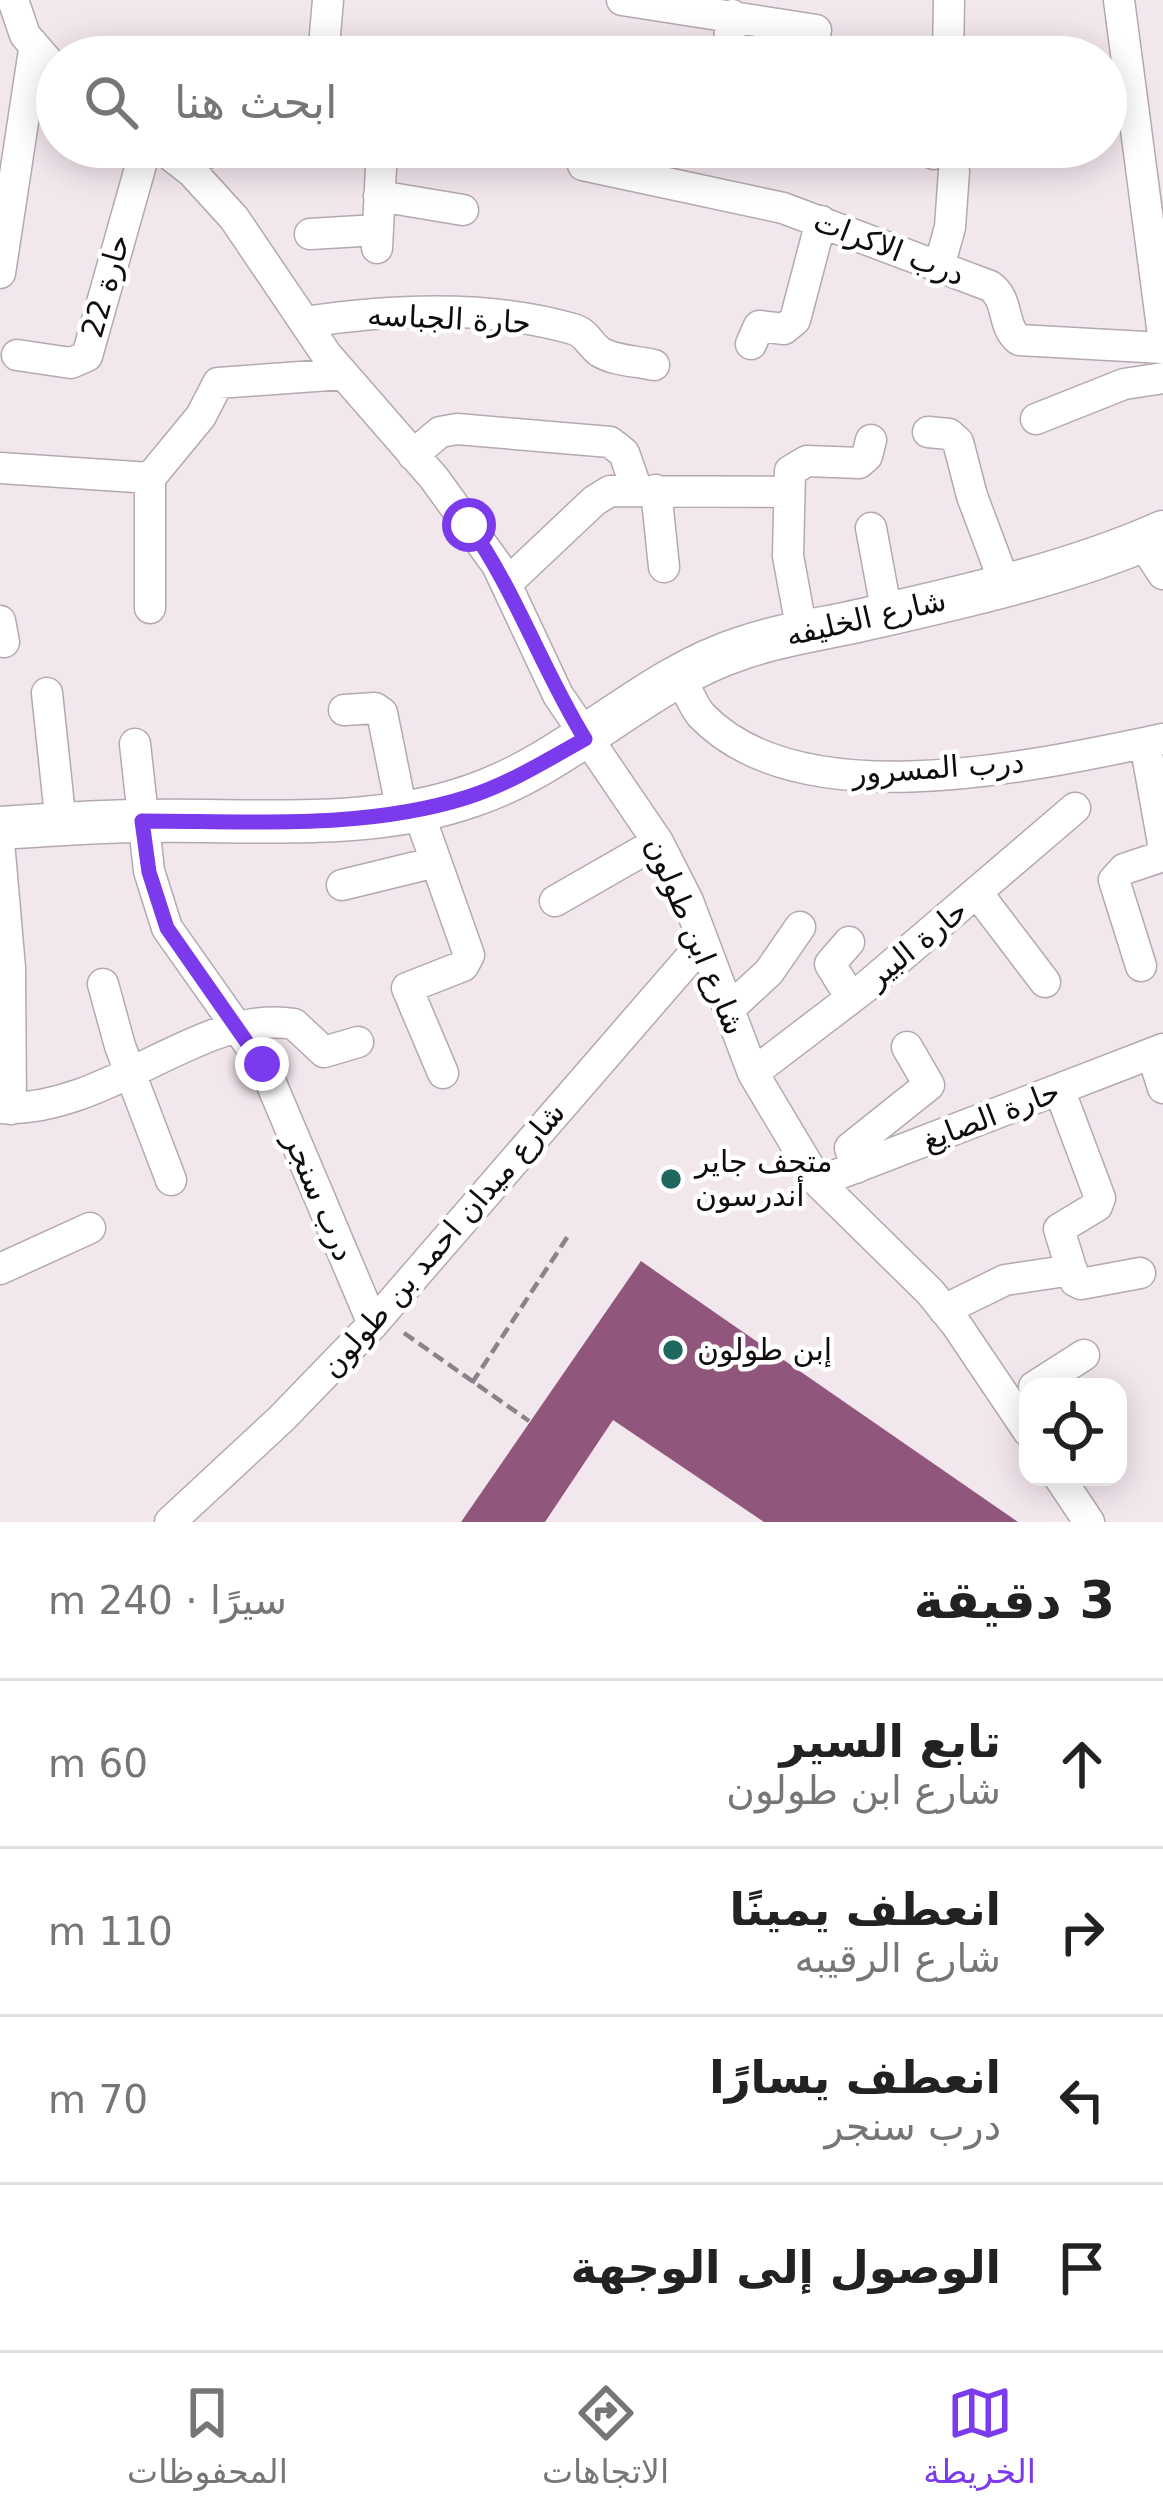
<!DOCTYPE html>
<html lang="ar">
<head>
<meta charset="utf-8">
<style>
	:root { --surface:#fff; --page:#f2f2f2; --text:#222; --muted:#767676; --line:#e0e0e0; --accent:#7c3aed }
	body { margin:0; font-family:"DejaVu Sans","Noto Naskh Arabic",sans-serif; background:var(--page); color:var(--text); direction:rtl }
	.controls { position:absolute; right:36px; bottom:36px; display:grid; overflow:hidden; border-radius:24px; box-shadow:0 6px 30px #0003 }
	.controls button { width:108px; height:108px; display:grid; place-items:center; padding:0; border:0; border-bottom:3px solid var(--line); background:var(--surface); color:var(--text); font:60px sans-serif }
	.stop { position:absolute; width:36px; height:36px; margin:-27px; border:9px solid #7c3aed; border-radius:50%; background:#fff }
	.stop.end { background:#7c3aed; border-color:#fff; box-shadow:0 3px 12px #0008 }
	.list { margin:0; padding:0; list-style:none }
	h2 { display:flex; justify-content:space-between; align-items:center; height:156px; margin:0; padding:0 48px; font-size:51px }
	h2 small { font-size:39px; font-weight:400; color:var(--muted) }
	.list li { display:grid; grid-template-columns:78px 1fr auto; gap:36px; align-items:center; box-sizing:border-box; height:168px; padding:0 48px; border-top:3px solid var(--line) }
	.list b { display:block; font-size:45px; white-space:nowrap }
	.list p { margin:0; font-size:39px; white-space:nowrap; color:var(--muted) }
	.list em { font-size:39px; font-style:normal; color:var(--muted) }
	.icon { flex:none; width:66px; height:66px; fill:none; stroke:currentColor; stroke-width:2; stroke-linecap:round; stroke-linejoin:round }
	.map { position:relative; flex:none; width:1163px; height:1522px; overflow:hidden; direction:ltr }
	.search { position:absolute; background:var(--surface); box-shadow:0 6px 30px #0003; left:36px; right:36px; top:36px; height:132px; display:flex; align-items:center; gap:30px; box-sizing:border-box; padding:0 42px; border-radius:66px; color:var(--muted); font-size:45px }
	.sheet { height:828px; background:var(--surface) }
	nav { display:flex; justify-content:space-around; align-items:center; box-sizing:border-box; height:168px; border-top:3px solid var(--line); background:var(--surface); font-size:33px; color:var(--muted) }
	nav a { display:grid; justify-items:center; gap:6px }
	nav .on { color:var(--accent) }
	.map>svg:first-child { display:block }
	.building { fill:#90567c }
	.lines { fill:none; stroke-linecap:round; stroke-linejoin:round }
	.street-casing { stroke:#b4a9b0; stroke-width:33 }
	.secondary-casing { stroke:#b4a9b0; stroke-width:45 }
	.path { stroke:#8b8388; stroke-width:4.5; stroke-dasharray:12 6; stroke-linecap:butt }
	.street { stroke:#fff; stroke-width:30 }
	.secondary { stroke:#fff; stroke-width:42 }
	.route { stroke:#7c3aed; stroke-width:15 }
	.poi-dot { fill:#1e6860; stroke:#fff; stroke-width:4.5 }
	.labels { text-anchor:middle; stroke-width:9; stroke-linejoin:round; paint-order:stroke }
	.street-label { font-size:30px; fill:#100c0e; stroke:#fff }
	.poi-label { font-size:30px; fill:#100c0e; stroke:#fff; text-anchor:start }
</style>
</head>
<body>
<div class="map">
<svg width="1163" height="1522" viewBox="0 0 1163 1522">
	<rect width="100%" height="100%" fill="#f3e7ee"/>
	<path class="building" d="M 641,1261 L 668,1280 L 1018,1522 L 764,1522 L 613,1420 L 545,1522 L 461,1522 Z"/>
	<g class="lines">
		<g class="street-casing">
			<path id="street" d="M 13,0 L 25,35 L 57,72
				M 622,0 L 816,30
				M 1119,0 L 1163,335
				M 279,57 L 324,53
				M 323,57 L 328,0
				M 727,57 L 732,15
				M 948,57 L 949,0
				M 160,147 L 192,172 L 234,218 L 326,354 L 434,478 L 497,565 L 558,695 L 658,842 L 688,901 L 753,1073 L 818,1182 L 930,1292 L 956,1324 L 1028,1431
				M 934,147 L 934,154
				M 182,164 L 221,147
				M 583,165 L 783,208 L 990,286 C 1010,300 1001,326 1019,340 L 1163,348
				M 379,196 L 463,210
				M 310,234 L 377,230
				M 377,248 L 382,147
				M 939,267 L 950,227 L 954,171
				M 0,273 L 34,50
				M 305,322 C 391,309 487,304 573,329 C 587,333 589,344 600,352 C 615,361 637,361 654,365
				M 751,344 L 759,326 L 784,329 L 795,320 L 821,221
				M 17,355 L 71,363 L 87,356 L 146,147
				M 1036,419 L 1124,384 L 1163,378
				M 928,432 L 949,434 L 958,442 L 972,496 L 1005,584
				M 413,455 L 440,432 L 457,429 L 610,442 L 624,453 L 637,490
				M 0,468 L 150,478 L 201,416 L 218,383 L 343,374
				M 150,478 L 150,608
				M 656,490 L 664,567
				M 871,528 L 887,614
				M 1142,542 L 1163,574
				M 507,583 L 594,501 L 610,491 L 787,492
				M 0,621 L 4,642
				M 802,632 L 788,556 L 790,471 L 807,461 L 859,463 L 867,456 L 871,440
				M 679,674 C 686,687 692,704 701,715 C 801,820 1037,765 1163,739
				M 47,693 L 61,825
				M 344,710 L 375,708 L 382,713 L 402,812
				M 1145,743 L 1163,843
				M 135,744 L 149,871 L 167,928 L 263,1064 L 373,1324
				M 418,811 L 469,955 L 463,966 L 407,988 L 443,1073
				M 0,853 L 10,968 L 11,1109
				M 342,885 L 436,862
				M 978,894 L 1045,982
				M 555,901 L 658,842
				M 849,942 L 830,964 L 851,998
				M 1141,966 L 1114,880 L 1124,869 L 1163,856
				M 103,984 L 120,1046 L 171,1180
				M 729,1009 L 769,972 L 800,927
				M 1152,1053 L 1163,1088
				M 753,1073 L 867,986 L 1075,808
				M 1059,1089 L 1100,1198 L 1097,1206 L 1059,1229 L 1075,1281 L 1081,1284 L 1140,1273
				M 0,1108 C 108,1113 201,1008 294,1024 L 324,1052 L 358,1042
				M 856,1168 L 850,1148 L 929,1085 L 907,1047
				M 818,1182 L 1163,1049
				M 0,1269 L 90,1228
				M 944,1310 L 1005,1280 L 1072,1270
				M 1034,1387 L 1084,1355
				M 1059,1477 L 1089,1522
				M 170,1522 L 281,1419 L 373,1324 L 702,944"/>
		</g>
		<g class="secondary-casing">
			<path id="secondary" d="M 0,828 C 48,825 97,821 146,821 C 253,819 368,832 471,796 C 570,763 643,680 742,648 C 785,633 831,628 875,617 C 971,595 1073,572 1163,532"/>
		</g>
		<path class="path" d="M 404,1333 L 529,1421
			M 472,1383 L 570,1233"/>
		<use href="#street" class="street"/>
		<use href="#secondary" class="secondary"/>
	</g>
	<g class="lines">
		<path class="route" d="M 262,1064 L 167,928 L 149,872 L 142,821 C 250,821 364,830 468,797 C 509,784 547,760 585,739 C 542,669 516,592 469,525"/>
	</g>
	<g class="poi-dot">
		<circle cx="671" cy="1179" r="12"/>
		<circle cx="673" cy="1350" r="12"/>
	</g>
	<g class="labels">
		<g class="street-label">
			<text transform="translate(889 248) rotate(21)" y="10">درب الاكرات</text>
			<text transform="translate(106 286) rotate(-74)" y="10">حارة 22</text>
			<text transform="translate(449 319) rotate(3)" y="10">حارة الجباسه</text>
			<text transform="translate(866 618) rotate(-13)" y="10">شارع الخليفه</text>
			<text transform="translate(938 768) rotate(-4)" y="10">درب المسرور</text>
			<text transform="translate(695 936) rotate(67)" y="10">شارع ابن طولون</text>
			<text transform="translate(917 944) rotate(-39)" y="10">حارة البير</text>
			<text transform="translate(991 1116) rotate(-21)" y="10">حارة الصايغ</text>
			<text transform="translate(319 1197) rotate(67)" y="10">درب سنجر</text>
			<text transform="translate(443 1240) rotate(-49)" y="10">شارع ميدان احمد بن طولون</text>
		</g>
		<g class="poi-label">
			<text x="695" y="1172">متحف جاير<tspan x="695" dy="34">أندرسون</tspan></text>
			<text x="697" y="1360">إبن طولون</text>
		</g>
	</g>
</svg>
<div class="controls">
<button><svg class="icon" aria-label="locate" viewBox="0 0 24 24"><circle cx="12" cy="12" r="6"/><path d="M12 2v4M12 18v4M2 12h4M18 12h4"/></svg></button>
</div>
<div class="stop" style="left:469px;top:525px"></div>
<div class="stop end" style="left:262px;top:1064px"></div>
<div class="search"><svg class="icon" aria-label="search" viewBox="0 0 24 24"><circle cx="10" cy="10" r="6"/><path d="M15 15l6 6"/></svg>ابحث هنا</div>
</div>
<section class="sheet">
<h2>3 دقيقة<small>سيرًا · 240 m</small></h2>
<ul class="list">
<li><svg class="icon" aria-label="ahead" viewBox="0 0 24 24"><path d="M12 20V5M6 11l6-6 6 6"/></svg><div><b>تابع السير</b><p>شارع ابن طولون</p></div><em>60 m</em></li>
<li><svg class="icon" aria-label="right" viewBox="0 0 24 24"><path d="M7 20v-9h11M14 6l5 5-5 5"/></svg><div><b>انعطف يمينًا</b><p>شارع الرقيبه</p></div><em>110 m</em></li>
<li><svg class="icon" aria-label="left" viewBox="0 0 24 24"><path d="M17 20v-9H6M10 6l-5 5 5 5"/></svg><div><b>انعطف يسارًا</b><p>درب سنجر</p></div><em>70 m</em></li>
<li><svg class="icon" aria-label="arrive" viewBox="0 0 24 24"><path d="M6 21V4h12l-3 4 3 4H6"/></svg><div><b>الوصول إلى الوجهة</b></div></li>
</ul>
</section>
<nav>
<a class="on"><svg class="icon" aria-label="map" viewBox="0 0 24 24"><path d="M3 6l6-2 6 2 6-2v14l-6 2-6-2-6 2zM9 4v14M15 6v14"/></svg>الخريطة</a>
<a><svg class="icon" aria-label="directions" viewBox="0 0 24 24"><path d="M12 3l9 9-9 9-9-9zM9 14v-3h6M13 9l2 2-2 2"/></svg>الاتجاهات</a>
<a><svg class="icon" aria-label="saved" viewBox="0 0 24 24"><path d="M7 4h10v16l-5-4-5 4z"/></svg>المحفوظات</a>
</nav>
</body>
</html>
